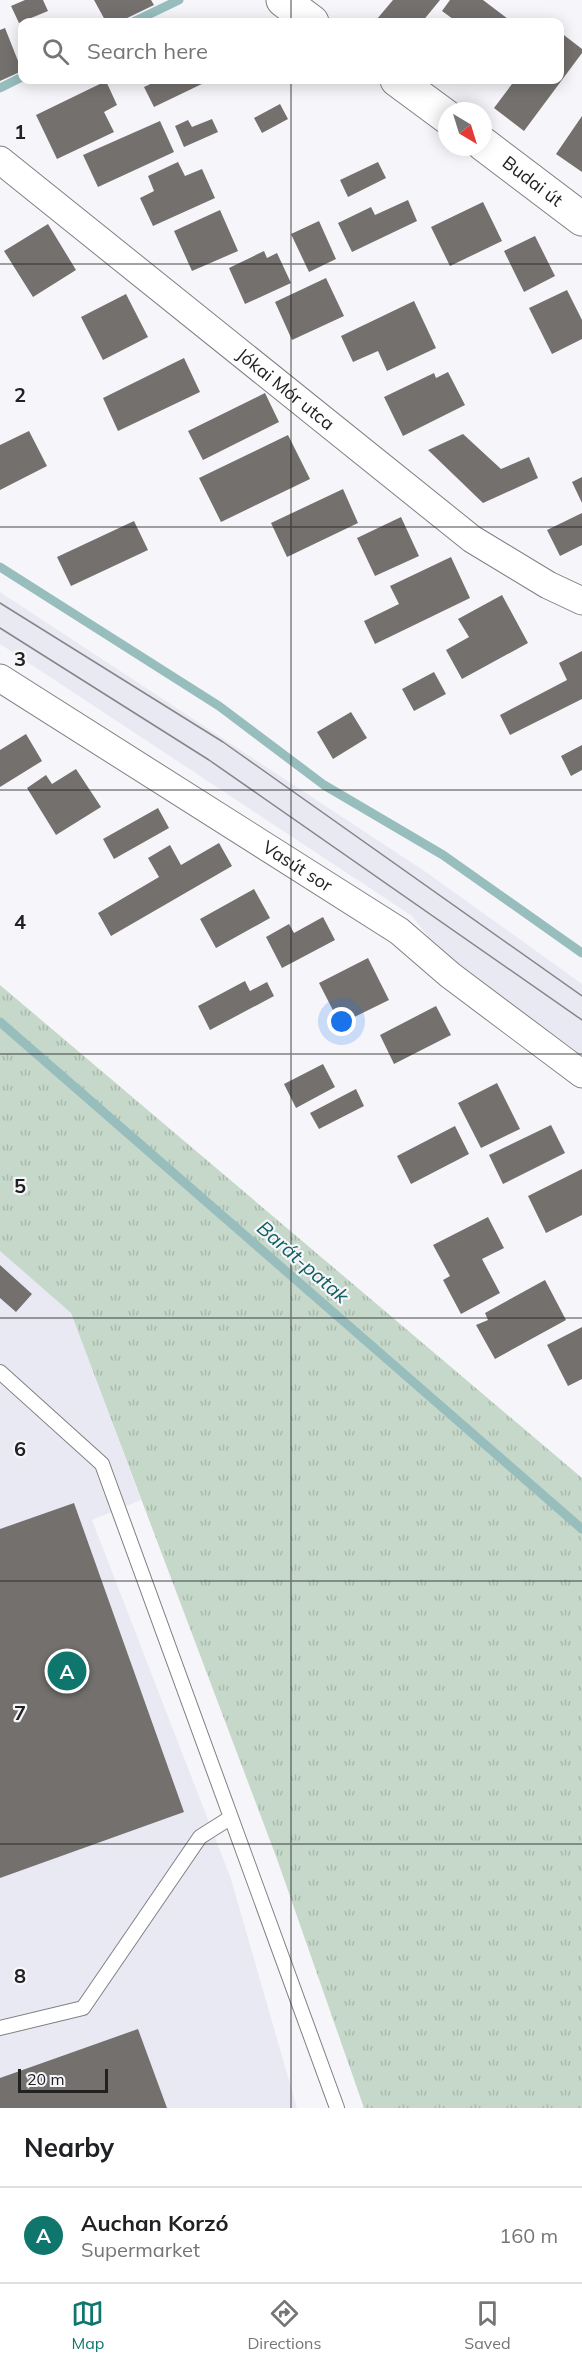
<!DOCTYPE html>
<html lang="en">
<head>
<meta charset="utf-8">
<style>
	:root { --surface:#fff; --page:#f2f2f2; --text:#202124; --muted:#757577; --line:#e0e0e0; --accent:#0f766e }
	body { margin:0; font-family:Mulish,sans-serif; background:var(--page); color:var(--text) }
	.compass { position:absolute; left:438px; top:102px; width:54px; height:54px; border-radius:50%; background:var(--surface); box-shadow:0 3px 15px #0003; rotate:142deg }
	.scale { position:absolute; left:18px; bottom:15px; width:90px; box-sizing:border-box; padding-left:6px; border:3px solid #212122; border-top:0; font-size:16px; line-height:21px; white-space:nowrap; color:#212122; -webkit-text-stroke:4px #f6f6fa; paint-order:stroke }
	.you { position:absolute; left:342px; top:1022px; width:21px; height:21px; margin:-15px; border:4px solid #fff; border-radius:50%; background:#1a73e8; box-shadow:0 0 0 9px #1a73e833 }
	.badge { display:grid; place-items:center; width:39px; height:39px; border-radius:50%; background:var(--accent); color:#fff; font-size:20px; font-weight:700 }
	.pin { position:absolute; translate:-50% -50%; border:3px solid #fff; box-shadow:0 2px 6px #0006 }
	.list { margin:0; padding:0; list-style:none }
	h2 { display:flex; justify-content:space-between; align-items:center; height:78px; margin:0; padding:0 24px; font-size:26px }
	h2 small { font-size:20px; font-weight:400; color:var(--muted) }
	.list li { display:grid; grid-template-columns:39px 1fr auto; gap:18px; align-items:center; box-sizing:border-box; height:96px; padding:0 24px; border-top:2px solid var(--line) }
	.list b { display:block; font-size:22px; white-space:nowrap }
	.list p { margin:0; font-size:20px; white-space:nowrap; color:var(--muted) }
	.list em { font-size:20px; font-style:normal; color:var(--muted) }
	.icon { flex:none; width:33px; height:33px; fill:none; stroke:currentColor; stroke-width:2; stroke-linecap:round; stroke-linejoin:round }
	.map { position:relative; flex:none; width:582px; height:2108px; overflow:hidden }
	.search { position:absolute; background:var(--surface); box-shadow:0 3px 15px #0003; left:18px; right:18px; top:18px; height:66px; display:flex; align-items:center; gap:15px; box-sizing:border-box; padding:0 21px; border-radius:12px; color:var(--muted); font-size:22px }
	.sheet { height:174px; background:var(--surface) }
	nav { display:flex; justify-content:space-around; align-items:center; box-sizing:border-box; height:84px; border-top:2px solid var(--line); background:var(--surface); font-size:16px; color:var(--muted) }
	nav a { display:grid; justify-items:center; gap:3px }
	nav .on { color:var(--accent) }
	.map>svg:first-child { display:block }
	.built { fill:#e9e9f4 }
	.grass { fill:url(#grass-tufts) }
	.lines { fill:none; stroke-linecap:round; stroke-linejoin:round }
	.stream { stroke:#97bdbd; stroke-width:9 }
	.building { fill:#73706e }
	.lane-casing { stroke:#808083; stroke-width:16 }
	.street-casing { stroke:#808083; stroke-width:29 }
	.secondary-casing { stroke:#808083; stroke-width:35 }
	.lane { stroke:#fff; stroke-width:14 }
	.street { stroke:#fff; stroke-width:27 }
	.secondary { stroke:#fff; stroke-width:33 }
	.tram { stroke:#868688; stroke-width:1.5 }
	.grid { fill:none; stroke:#212122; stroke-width:1.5; stroke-opacity:0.55 }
	.labels { text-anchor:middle; stroke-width:4.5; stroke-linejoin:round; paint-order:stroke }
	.street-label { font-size:18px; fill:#212122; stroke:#f6f6fa }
	.water-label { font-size:20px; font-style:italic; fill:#126061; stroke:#f6f6fa }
	.grid-label { font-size:20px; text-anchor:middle; font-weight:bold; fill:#212122; stroke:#f6f6fa; stroke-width:4.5; stroke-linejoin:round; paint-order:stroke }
</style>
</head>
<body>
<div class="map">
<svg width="582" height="2108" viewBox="0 0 582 2108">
	<defs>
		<pattern id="grass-tufts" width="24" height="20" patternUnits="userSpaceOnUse" patternTransform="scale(1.5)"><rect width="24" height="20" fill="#c5d8c9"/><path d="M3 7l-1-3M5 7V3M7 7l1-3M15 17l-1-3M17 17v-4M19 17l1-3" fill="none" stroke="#a9b9ac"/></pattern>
	</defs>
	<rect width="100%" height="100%" fill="#f6f6fa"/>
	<path class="built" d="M 0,592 L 426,872 L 582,984 L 582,1061 L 453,969 L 412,916 L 0,644 Z
		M 0,1251 L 71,1313 L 141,1500 L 92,1520 L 231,1879 L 297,2108 L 0,2108 Z"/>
	<path class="grass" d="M 0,985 L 582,1478 L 582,2108 L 364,2108 L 277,1859 L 71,1313 L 0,1251 Z"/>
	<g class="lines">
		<path class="stream" d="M 133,22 L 179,0
			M 0,88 L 22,77
			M 0,567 L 219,706 L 324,785 L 443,855 L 582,953
			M 0,1022 L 582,1529"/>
	</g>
	<path class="building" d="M 25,0 L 43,0 L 48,11 L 19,23 L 11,6 Z
		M 94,0 L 151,0 L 154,5 L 119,22 L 106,22 Z
		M 393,0 L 440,0 L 422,22 L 381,22 L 377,19 Z
		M 450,0 L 483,0 L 512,22 L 457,22 L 442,11 Z
		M 5,28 L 22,71 L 0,81 L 0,30 Z
		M 560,32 L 582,49 L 582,53 L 524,131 L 494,108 L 515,80 L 560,80 Z
		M 159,80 L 204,80 L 206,82 L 154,107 L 144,87 Z
		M 106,81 L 117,105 L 104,112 L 114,132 L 57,159 L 36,115 Z
		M 280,104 L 288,119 L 262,133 L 254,118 Z
		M 582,116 L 582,172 L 556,154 Z
		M 212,119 L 218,132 L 184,147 L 175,126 L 188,120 L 192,127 Z
		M 160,121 L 174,152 L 98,187 L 83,155 Z
		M 178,162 L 185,176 L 202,169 L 215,198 L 153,226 L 140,198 L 154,191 L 148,176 Z
		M 378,162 L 386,178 L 348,197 L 340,180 Z
		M 408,200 L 417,221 L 352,252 L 338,223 L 371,207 L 375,215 Z
		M 483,202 L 502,241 L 450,266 L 431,227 Z
		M 220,210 L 238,251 L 192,271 L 174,231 Z
		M 319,221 L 336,259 L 309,272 L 291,234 Z
		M 48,224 L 76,270 L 33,297 L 4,251 Z
		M 535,236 L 555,276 L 524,292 L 504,251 Z
		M 264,251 L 267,258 L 277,253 L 291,283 L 245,304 L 229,268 Z
		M 326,278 L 344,316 L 292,340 L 275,302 Z
		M 567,290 L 582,320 L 582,339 L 552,354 L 529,308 Z
		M 126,294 L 148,337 L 103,360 L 81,317 Z
		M 414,301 L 436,348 L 387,371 L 378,351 L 353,362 L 341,336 Z
		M 184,358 L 200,392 L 118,431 L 103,398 Z
		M 448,372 L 465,405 L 403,436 L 384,397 L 434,373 L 436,378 Z
		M 265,393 L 279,422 L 203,460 L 188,431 Z
		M 29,431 L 47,466 L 0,490 L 0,445 Z
		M 463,434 L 501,469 L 529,457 L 538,478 L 483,503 L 428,450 Z
		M 288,435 L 310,479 L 221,522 L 199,478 Z
		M 582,477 L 582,503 L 572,482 Z
		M 343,489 L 358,523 L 287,557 L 271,523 Z
		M 582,513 L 582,545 L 560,556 L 547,530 Z
		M 401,517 L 419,556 L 375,576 L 357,538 Z
		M 134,521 L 148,550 L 71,586 L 57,557 Z
		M 451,557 L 470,598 L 375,644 L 364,621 L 399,604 L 390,586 Z
		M 502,595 L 528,643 L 462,679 L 446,650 L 469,637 L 458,619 Z
		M 582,651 L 582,699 L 510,735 L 500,715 L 567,680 L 559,663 Z
		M 434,672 L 446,694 L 414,711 L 402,689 Z
		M 351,712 L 367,738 L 333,759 L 317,732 Z
		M 26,734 L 42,761 L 0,787 L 0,750 Z
		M 582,745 L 582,770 L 571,776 L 561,756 Z
		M 76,769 L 101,807 L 56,835 L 27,788 L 46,775 L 52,784 Z
		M 158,808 L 169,828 L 114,859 L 103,839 Z
		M 219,843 L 232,866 L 111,936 L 98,913 L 159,877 L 148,858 L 170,845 L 181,865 Z
		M 254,889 L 270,918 L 216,948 L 200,919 Z
		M 323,917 L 335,940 L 282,968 L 266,937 L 289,924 L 294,933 Z
		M 368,958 L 389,1000 L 340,1024 L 319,983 Z
		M 245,981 L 250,991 L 267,982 L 274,996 L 210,1030 L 198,1006 Z
		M 436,1006 L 451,1035 L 394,1064 L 380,1035 Z
		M 323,1064 L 335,1087 L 296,1108 L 284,1084 Z
		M 497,1083 L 520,1129 L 481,1148 L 458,1103 Z
		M 356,1089 L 364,1106 L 319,1129 L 310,1113 Z
		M 551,1125 L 565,1153 L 503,1184 L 489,1155 Z
		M 455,1126 L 469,1154 L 411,1184 L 397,1156 Z
		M 582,1169 L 582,1215 L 546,1233 L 528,1196 Z
		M 488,1217 L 504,1248 L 482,1259 L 500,1293 L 461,1314 L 443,1280 L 450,1276 L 433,1245 Z
		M 0,1265 L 32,1294 L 16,1312 L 0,1298 Z
		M 545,1280 L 566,1320 L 495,1359 L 476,1325 L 488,1320 L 485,1313 Z
		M 582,1327 L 582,1379 L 568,1386 L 547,1345 Z
		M 74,1503 L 184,1812 L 0,1878 L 0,1529 Z
		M 138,2029 L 167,2108 L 0,2108 L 0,2078 Z"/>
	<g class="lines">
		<g class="lane-casing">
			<path id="lane" d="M 0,1372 L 102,1464 L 337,2108
				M 0,2028 L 83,2008 L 200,1837 L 230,1818"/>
		</g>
		<g class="street-casing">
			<g id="street">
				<path id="s1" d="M 0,160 L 472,539 L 548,585 L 582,601"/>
				<path id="s2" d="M 0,678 L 399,931 L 450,975 L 582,1074"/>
			</g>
		</g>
		<g class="secondary-casing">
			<g id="secondary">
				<path d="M 283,0 L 312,22"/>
				<path d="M 397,80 L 447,117"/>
				<path id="s3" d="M 483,144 L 582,219"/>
			</g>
		</g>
		<use href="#lane" class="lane"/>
		<use href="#street" class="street"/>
		<use href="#secondary" class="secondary"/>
		<path class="tram" d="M 0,603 L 223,742 L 582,996
			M 0,628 L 209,760 L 582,1020"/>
	</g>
	<path class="grid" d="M 291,0 L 291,22M 291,80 L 291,2108M 0,264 L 582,264M 0,527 L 582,527M 0,790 L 582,790M 0,1054 L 582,1054M 0,1318 L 582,1318M 0,1581 L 582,1581M 0,1844 L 582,1844"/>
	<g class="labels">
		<g class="street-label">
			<text dy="6" stroke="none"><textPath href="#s3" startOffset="62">Budai út</textPath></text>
			<text dy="6" stroke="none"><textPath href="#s1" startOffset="366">Jókai Mór utca</textPath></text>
			<text dy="6" stroke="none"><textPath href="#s2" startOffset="352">Vasút sor</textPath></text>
		</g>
		<g class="water-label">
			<text transform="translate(303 1262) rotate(41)" y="7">Barát-patak</text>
		</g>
	</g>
	<g class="grid-label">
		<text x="20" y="139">1</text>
		<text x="20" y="402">2</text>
		<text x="20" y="666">3</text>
		<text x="20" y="929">4</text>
		<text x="20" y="1193">5</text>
		<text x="20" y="1456">6</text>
		<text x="20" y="1720">7</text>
		<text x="20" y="1983">8</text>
	</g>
</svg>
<svg class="compass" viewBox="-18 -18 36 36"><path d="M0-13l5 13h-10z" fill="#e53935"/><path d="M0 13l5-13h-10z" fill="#757577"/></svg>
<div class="scale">20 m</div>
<div class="you"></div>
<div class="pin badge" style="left:67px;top:1671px">A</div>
<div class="search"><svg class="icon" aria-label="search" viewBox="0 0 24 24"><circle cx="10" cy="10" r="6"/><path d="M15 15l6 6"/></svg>Search here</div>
</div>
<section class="sheet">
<h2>Nearby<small></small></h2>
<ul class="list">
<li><span class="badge">A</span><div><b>Auchan Korzó</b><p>Supermarket</p></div><em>160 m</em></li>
</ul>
</section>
<nav>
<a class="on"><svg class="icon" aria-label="map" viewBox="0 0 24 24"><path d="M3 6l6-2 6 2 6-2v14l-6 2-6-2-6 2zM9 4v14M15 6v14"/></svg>Map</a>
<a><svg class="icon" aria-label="directions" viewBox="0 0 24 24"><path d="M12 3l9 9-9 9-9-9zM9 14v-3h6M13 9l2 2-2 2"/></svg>Directions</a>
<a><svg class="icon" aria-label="saved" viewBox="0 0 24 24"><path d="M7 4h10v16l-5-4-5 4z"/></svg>Saved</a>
</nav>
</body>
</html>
